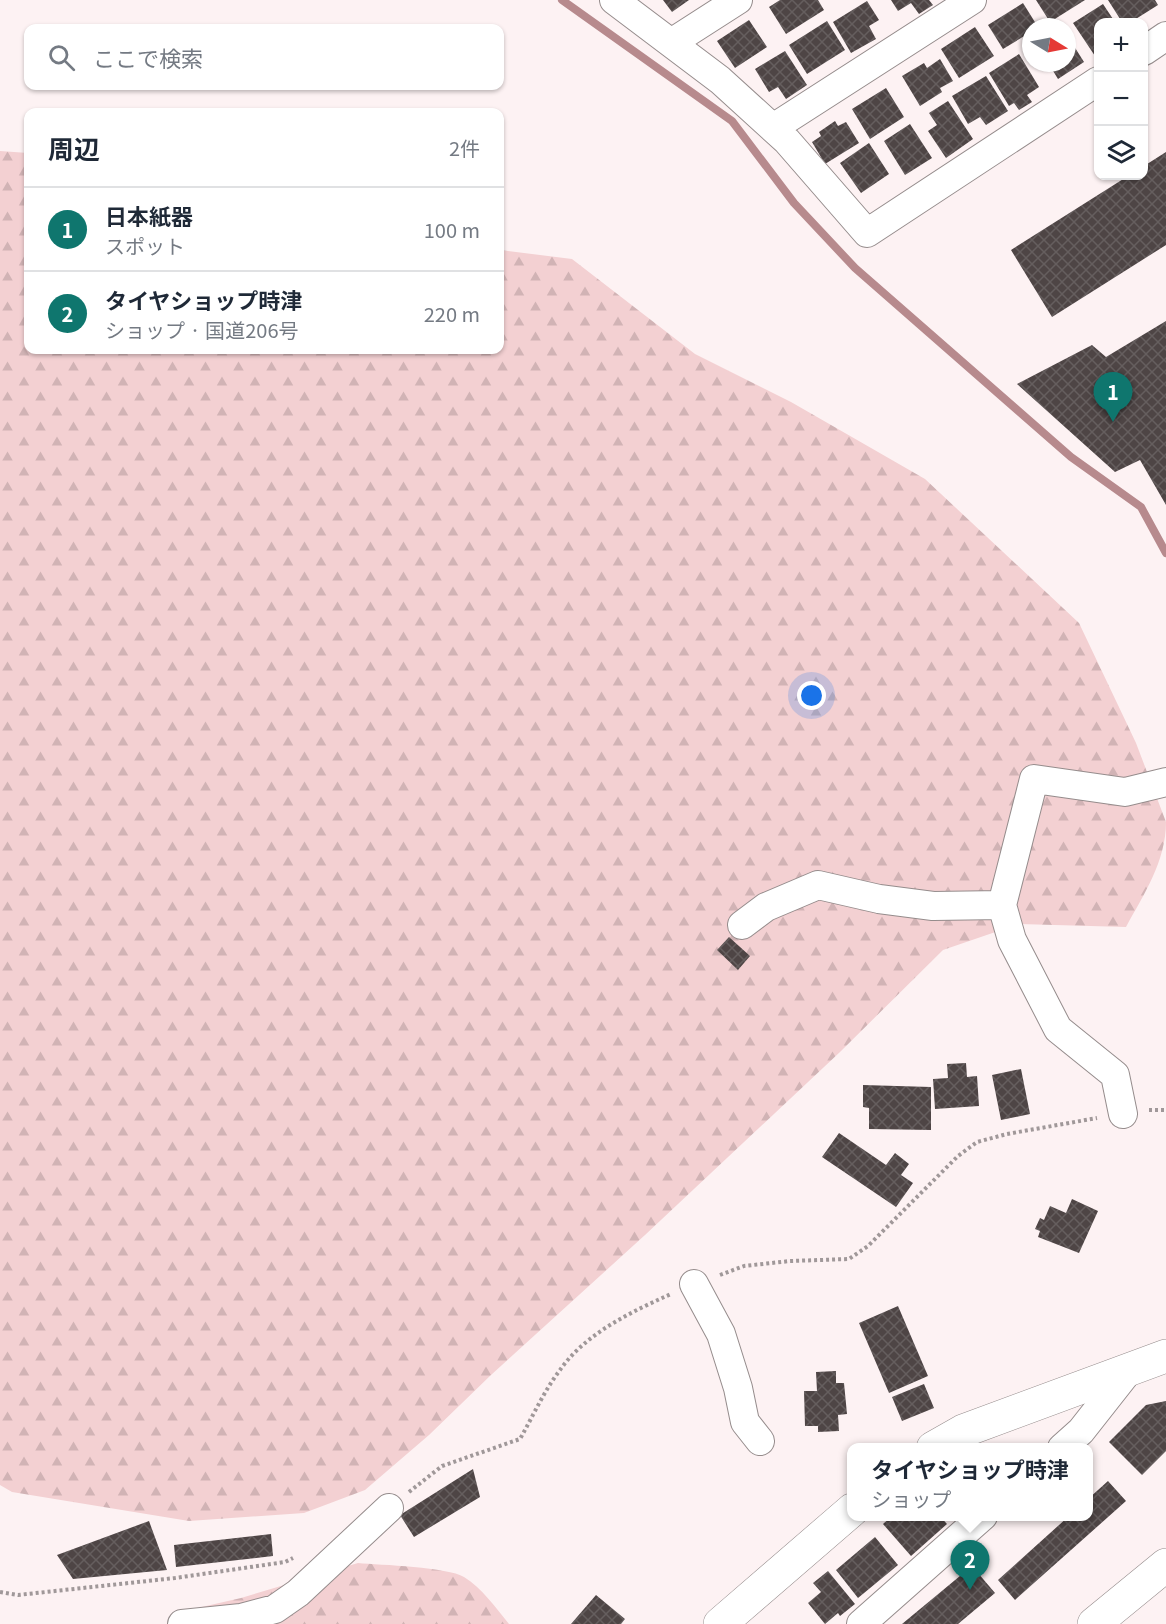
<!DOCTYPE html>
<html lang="ja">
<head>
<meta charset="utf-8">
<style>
	:root { --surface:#fff; --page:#f2f2f3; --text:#1f2937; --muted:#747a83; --line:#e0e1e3; --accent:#0f766e }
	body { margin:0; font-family:Georgia,"Noto Sans JP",serif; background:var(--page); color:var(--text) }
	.controls { position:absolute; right:18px; top:18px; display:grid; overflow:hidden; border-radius:12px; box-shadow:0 2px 4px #0004 }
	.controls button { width:54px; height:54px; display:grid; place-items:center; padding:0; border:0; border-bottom:2px solid var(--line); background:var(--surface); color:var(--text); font:30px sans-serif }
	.compass { position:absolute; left:1022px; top:18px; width:54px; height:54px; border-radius:50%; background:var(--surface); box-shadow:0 2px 4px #0004; rotate:100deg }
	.you { position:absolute; left:812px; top:696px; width:21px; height:21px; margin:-15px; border:4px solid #fff; border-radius:50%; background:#1a73e8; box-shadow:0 0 0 9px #1a73e833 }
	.badge { display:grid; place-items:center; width:39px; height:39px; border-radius:50%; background:var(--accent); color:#fff; font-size:20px; font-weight:700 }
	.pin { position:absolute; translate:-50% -50px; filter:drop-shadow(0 2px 3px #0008) }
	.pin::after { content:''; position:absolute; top:32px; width:21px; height:18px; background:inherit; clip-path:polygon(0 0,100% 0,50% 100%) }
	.popup { position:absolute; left:847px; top:1443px; width:246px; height:78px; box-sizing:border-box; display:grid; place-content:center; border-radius:12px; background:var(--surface); filter:drop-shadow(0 2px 4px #0005); font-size:20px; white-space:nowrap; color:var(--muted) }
	.popup b { font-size:22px; color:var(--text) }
	.popup::after { content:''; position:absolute; left:50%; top:100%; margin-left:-12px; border:12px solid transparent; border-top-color:var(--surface) }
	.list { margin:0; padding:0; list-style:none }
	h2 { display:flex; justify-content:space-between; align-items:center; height:78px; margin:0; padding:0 24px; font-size:26px }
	h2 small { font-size:20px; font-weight:400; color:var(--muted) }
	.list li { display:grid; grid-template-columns:39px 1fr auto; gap:18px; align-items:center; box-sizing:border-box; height:84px; padding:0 24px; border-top:2px solid var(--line) }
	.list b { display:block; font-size:22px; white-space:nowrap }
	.list p { margin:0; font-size:20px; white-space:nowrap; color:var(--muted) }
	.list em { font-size:20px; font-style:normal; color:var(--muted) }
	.icon { flex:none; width:33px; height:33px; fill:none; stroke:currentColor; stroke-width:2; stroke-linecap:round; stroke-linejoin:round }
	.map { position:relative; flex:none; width:1166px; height:1624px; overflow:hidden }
	.search { position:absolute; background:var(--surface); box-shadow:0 2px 4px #0004; left:24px; top:24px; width:480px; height:66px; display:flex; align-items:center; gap:15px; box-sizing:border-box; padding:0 21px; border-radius:12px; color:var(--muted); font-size:22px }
	.panel { position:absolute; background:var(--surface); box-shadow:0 2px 4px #0004; left:24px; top:108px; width:480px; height:246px; border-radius:12px }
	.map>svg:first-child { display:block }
	.forest { fill:url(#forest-firs) }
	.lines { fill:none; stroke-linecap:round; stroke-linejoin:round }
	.stream { stroke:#b78a8d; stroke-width:8 }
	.building { fill:url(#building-cross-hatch) }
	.street-casing { stroke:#958c8c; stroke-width:30 }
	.secondary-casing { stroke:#958c8c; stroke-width:34 }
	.highway-casing { stroke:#958c8c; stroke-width:34 }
	.path { stroke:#a09899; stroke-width:4; stroke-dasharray:3 3; stroke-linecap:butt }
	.street { stroke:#fff; stroke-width:28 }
	.secondary { stroke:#fff; stroke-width:33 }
	.highway { stroke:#fff; stroke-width:33 }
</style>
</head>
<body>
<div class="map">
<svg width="1166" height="1624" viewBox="0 0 1166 1624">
	<defs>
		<pattern id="forest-firs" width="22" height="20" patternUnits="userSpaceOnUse" patternTransform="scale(1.5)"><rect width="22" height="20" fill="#f3d0d2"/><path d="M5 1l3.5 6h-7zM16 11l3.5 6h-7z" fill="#d1b3b5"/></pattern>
		<pattern id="building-cross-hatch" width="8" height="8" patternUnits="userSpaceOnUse" patternTransform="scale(1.5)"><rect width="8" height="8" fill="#4e4545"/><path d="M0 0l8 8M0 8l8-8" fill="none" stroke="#655e5e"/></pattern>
	</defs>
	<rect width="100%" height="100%" fill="#fdf2f3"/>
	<path class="forest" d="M 0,151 L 28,153 L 28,350 L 500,350 L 500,250 L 572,259 L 695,354 L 791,402 L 925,479 L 1079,623 L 1136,743 L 1166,822 C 1166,861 1144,894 1126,927 L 1019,924 L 943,950 L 840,1052 L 645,1235 L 491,1375 L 429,1435 L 365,1490 L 304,1513 L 189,1521 L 12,1492 L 0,1485 Z
		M 358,1563 C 381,1565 448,1567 464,1577 C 482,1588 496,1608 509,1624 L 189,1624 L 193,1609 L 241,1598 Z"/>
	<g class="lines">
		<path class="stream" d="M 562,0 L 732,121 L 794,203 L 855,268 L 1071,457 L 1141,507 L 1166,553"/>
	</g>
	<path class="building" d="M 663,0 L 689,0 L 672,12 Z
		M 780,0 L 818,0 L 824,10 L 786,34 L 769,7 Z
		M 891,0 L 929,0 L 933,5 L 919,14 L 911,3 L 898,11 Z
		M 1036,0 L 1085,0 L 1050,22 Z
		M 1108,0 L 1155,0 L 1158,5 L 1131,22 L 1122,22 Z
		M 867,1 L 879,20 L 869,26 L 876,39 L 851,53 L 833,22 Z
		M 1023,3 L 1038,27 L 1031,27 L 1031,32 L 1003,49 L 988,25 Z
		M 1103,4 L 1115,22 L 1098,22 L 1098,57 L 1097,59 L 1073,23 Z
		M 749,20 L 767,47 L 735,68 L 717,41 Z
		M 827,21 L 845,50 L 807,74 L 789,45 Z
		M 975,27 L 994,56 L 959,78 L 941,49 Z
		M 1067,35 L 1084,62 L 1058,79 L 1050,66 L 1044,70 L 1040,63 L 1067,63 Z
		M 785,51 L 807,85 L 786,99 L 778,87 L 769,92 L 755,69 Z
		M 1019,54 L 1039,87 L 1027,95 L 1032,102 L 1019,110 L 1014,103 L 1009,106 L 989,73 Z
		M 940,59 L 953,81 L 940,88 L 942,92 L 920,106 L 902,76 L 924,63 L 927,68 Z
		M 986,76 L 1008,111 L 986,125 L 980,117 L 968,124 L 952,96 Z
		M 886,88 L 904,117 L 870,139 L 852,109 Z
		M 948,101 L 973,139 L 946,158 L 928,131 L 937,125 L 929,113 Z
		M 835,121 L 838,126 L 846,122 L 859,143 L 825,164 L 812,142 L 821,136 L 819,132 Z
		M 910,124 L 932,158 L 905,175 L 884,141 Z
		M 869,143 L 889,174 L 861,193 L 840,163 Z
		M 1166,152 L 1166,245 L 1052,317 L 1011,250 L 1128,176 L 1144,176 L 1144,166 Z
		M 1166,321 L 1166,505 L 1140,460 L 1115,472 L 1017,384 L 1092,345 L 1106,357 Z
		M 729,937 L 750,956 L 738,970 L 717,950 Z
		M 966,1063 L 967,1077 L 977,1076 L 979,1106 L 935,1109 L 933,1079 L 948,1078 L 947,1064 Z
		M 1021,1069 L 1030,1114 L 1001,1120 L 992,1075 Z
		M 863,1085 L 931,1087 L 931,1130 L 869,1129 L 869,1108 L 863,1107 Z
		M 839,1133 L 886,1165 L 895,1153 L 909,1164 L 901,1175 L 913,1183 L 896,1207 L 822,1157 Z
		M 1072,1199 L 1098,1211 L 1079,1253 L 1038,1237 L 1040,1231 L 1035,1229 L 1040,1218 L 1044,1220 L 1050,1206 L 1066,1213 Z
		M 898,1306 L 928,1376 L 889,1393 L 859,1323 Z
		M 836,1371 L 836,1383 L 844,1383 L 847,1414 L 838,1415 L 839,1431 L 818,1432 L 818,1426 L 805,1426 L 804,1391 L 817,1391 L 816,1372 Z
		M 924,1384 L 934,1408 L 902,1421 L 892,1397 Z
		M 1166,1401 L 1166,1451 L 1142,1475 L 1109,1442 L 1146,1405 Z
		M 473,1469 L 480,1497 L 414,1537 L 400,1515 Z
		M 1108,1481 L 1126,1501 L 1015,1600 L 998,1580 L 1069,1516 L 1088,1516 L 1088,1499 Z
		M 892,1516 L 940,1516 L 947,1524 L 911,1556 L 883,1524 Z
		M 149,1521 L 167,1570 L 73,1579 L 57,1555 Z
		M 271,1534 L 273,1556 L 176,1567 L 174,1545 Z
		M 875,1537 L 898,1565 L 858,1598 L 836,1570 Z
		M 972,1566 L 995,1593 L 958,1624 L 902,1624 Z
		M 828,1571 L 855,1604 L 840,1616 L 838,1613 L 825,1624 L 808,1603 L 821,1592 L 813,1583 Z
		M 596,1595 L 625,1619 L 621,1624 L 571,1624 Z"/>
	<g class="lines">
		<g class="street-casing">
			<path id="street" d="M 614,0 L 720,80 L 787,141 L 867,233 L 1098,81
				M 671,43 L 738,0
				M 1144,51 L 1166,36
				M 773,128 L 972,0
				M 742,925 L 766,907 L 818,885 L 879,899 L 933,906 L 1002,905
				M 1123,1114 L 1115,1075 L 1058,1029 L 1012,940 L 1002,905 L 1034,779 L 1125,792 L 1166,782
				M 694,1284 L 721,1334 L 738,1388 L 745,1422 L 760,1441
				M 1062,1448 L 1081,1431 L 1129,1370
				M 182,1624 L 241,1618 L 275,1609 L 298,1593 L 389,1508
				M 861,1624 L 983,1516"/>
		</g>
		<g class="secondary-casing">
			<path id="secondary" d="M 933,1448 L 963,1431 L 1166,1356
				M 720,1624 L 852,1510"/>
		</g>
		<g class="highway-casing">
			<path id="highway" d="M 1094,1624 L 1166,1565"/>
		</g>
		<path class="path" d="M 1149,1110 L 1166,1110
			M 720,1275 L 744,1266 L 790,1261 L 849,1259 L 868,1246 L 958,1156 L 977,1142 L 1007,1134 L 1097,1118
			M 409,1492 L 442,1466 L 520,1439 C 533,1416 544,1391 560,1370 C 586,1333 631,1312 671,1294
			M 0,1592 L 18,1595 L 175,1578 L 285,1562 L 293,1558"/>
		<use href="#street" class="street"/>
		<use href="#secondary" class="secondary"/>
		<use href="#highway" class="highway"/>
	</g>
</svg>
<div class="controls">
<button>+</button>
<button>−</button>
<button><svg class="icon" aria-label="layers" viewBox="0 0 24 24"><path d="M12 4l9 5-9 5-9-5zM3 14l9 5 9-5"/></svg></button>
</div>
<svg class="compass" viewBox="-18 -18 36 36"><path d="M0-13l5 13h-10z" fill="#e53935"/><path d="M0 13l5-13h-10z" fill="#747a83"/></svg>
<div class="you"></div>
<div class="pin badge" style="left:1113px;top:422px">1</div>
<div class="pin badge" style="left:970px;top:1590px">2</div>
<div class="popup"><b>タイヤショップ時津</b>ショップ</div>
<div class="search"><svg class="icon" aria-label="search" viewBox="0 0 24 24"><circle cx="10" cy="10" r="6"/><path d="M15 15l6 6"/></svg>ここで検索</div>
<section class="panel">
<h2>周辺<small>2件</small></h2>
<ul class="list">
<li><span class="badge">1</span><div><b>日本紙器</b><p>スポット</p></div><em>100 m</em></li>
<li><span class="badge">2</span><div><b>タイヤショップ時津</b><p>ショップ · 国道206号</p></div><em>220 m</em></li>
</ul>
</section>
</div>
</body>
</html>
